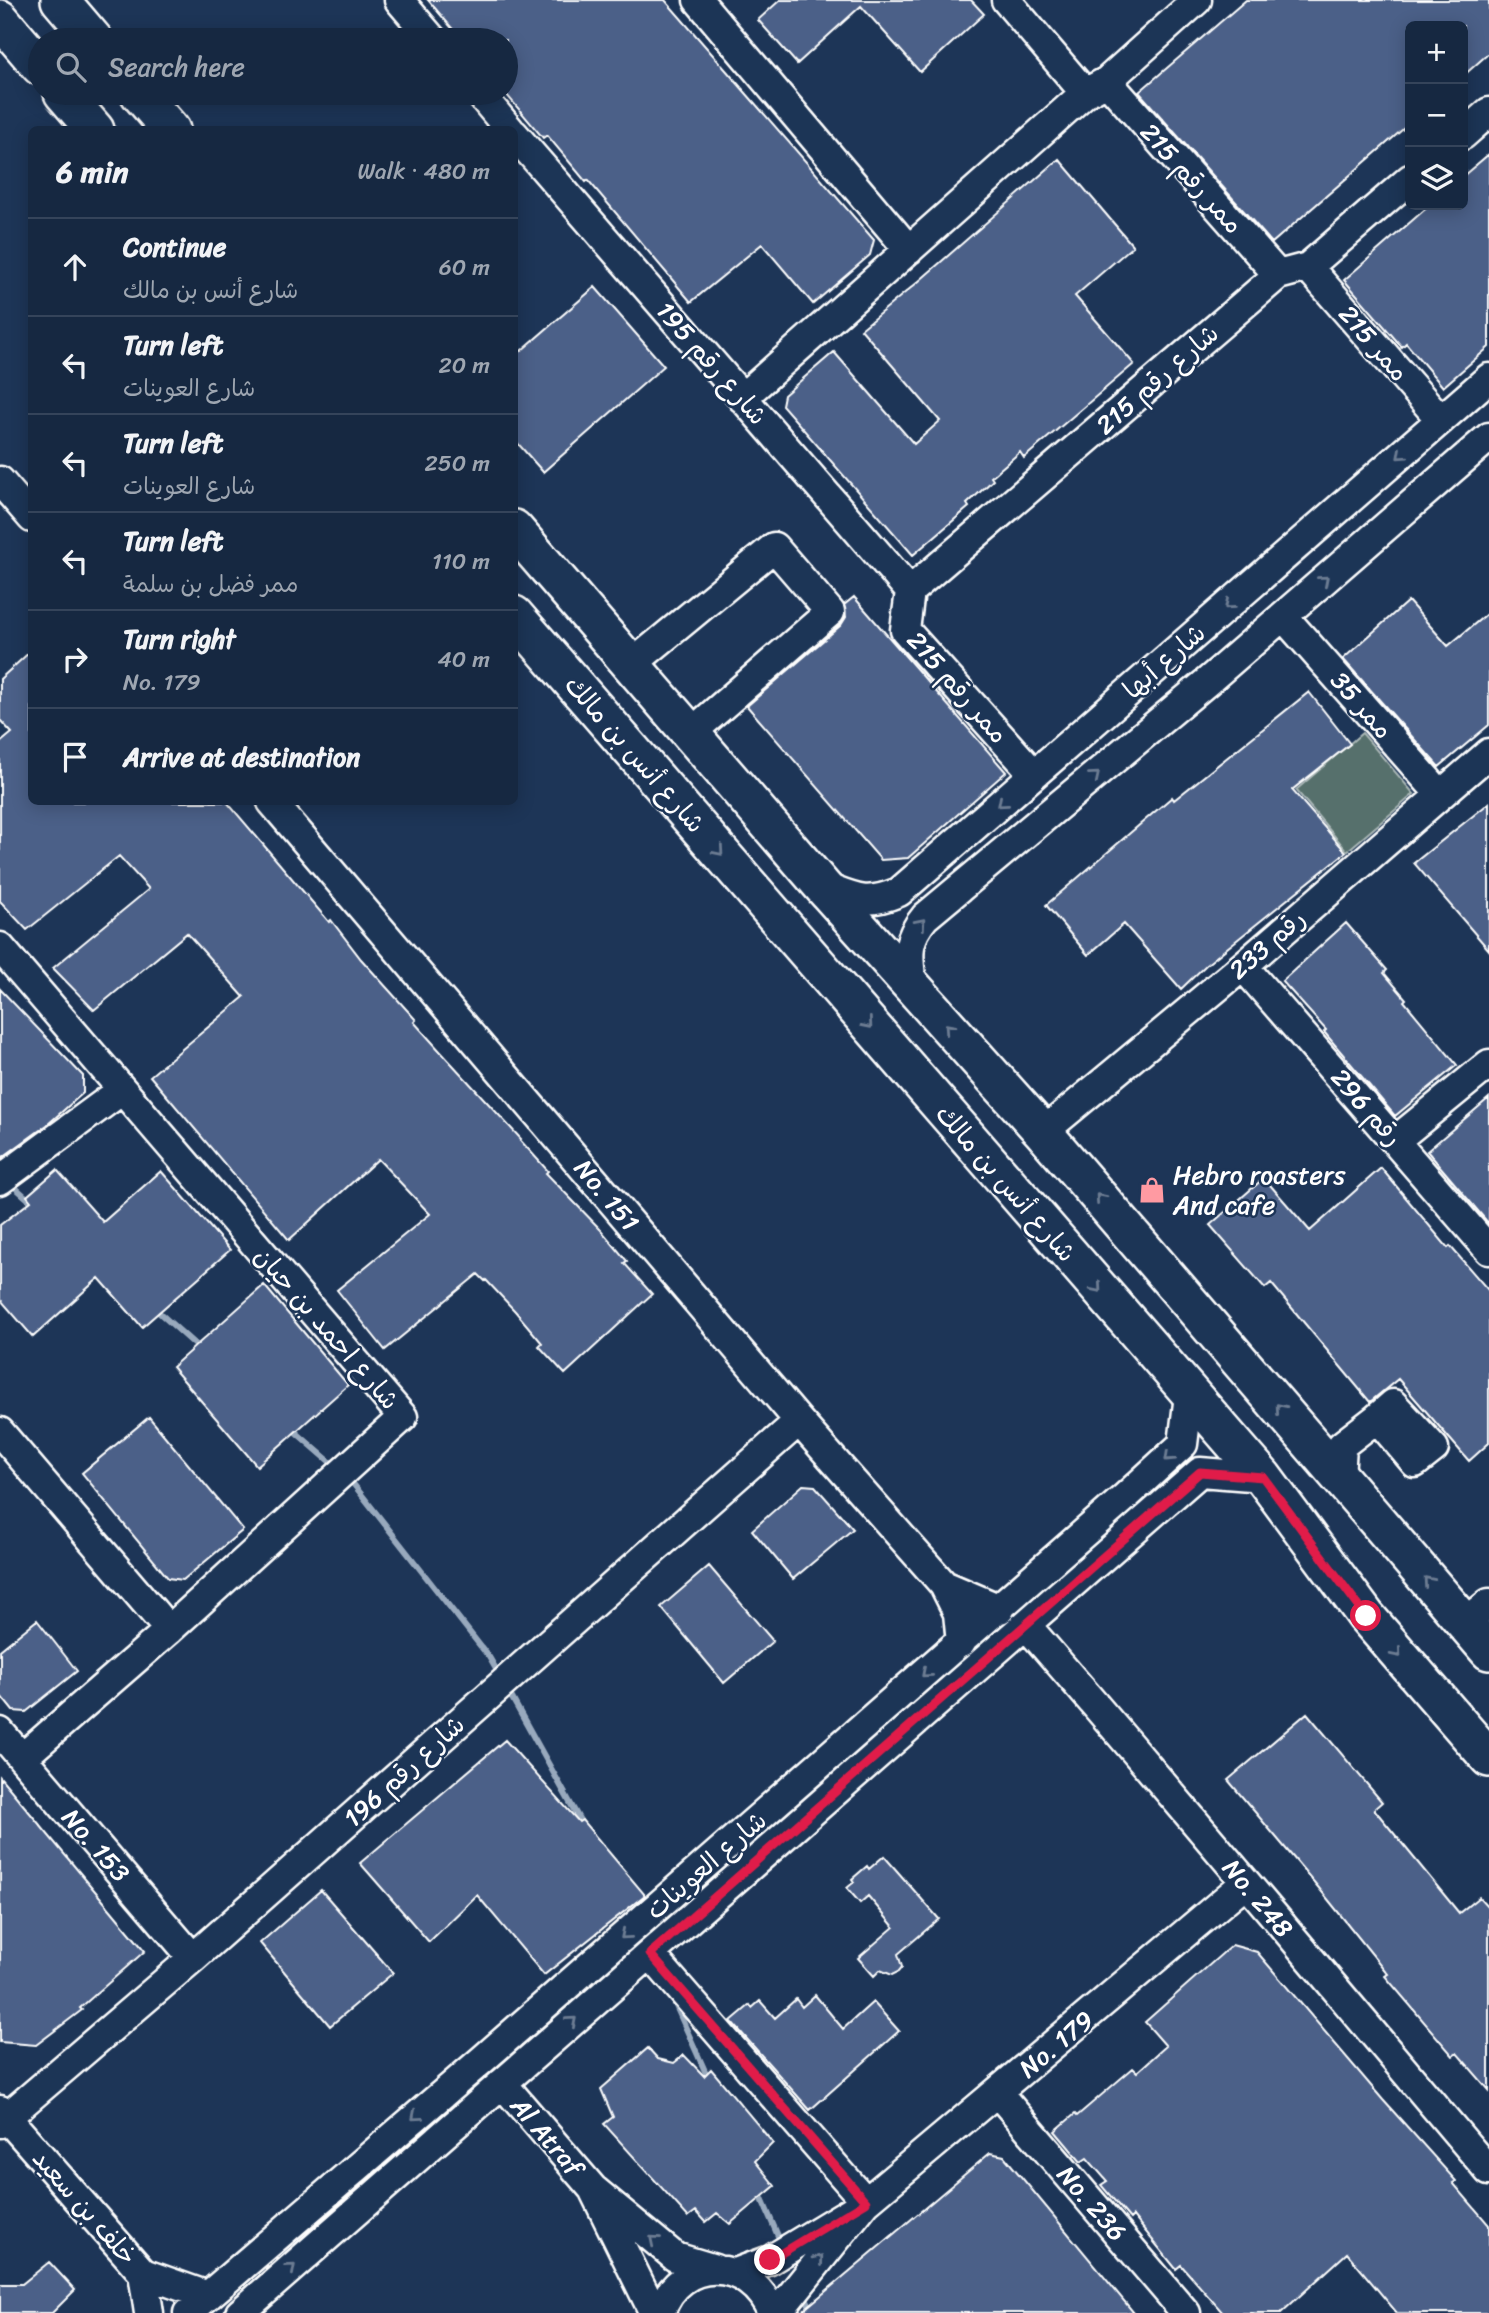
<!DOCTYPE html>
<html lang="en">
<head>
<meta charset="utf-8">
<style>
	:root { --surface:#162841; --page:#1f3048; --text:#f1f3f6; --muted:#9ea6b1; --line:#35445a }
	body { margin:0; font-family:Sriracha,"Playpen Sans Arabic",sans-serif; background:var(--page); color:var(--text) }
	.controls { position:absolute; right:21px; top:21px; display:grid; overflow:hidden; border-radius:10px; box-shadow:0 4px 18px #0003 }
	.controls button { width:63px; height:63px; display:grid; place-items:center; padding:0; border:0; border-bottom:2px solid var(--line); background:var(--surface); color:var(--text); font:35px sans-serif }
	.stop { position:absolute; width:21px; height:21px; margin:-16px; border:5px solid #e11d48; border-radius:50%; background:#fff }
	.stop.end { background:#e11d48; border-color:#fff; box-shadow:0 2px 7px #0008 }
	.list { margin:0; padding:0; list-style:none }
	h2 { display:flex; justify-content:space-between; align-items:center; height:91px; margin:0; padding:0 28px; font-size:30px }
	h2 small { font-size:23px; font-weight:400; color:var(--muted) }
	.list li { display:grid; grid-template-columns:46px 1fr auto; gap:21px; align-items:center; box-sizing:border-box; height:98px; padding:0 28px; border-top:2px solid var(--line) }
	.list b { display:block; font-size:26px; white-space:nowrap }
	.list p { margin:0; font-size:23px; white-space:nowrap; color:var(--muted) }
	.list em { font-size:23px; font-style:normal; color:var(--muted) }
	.icon { flex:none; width:38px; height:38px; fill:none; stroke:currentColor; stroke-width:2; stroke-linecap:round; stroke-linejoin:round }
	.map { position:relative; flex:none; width:1489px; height:2313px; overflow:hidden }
	.search { position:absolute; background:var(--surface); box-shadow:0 4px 18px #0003; left:28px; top:28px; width:490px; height:77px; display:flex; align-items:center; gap:18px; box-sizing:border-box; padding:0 24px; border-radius:38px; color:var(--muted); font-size:26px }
	.panel { position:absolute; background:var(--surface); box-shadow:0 4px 18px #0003; left:28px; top:126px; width:490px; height:679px; border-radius:10px }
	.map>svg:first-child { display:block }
	.green { fill:#566f6c; stroke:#aab7b6; stroke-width:2 }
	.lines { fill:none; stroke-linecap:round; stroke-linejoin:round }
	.stream { stroke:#98a9bd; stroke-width:6 }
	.building { fill:#4c6188; stroke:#fff; stroke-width:2 }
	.minor-casing { stroke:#fff; stroke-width:33 }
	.major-casing { stroke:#fff; stroke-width:42 }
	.minor { stroke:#1d3557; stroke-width:28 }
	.major { stroke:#1d3557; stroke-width:37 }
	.oneway { stroke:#6c7c92 }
	.route { stroke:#e11d48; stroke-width:9 }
	.labels { text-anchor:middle; stroke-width:5; stroke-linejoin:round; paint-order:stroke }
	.street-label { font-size:26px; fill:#fff; stroke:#1d3557 }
	.poi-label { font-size:26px; fill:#fff; stroke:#1d3557; text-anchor:start }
</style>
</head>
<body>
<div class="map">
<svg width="1489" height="2313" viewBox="0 0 1489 2313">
	<rect width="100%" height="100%" fill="#1d3557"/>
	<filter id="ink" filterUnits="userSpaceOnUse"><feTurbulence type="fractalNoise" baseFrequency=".0143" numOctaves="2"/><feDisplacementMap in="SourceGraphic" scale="14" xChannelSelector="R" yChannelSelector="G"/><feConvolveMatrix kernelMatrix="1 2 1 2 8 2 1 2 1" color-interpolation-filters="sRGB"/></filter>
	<g filter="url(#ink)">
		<path class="green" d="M 1362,733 L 1414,794 L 1347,851 L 1296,790 Z"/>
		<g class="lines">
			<path class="stream" d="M 9,1182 L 35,1205
				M 154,1308 L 201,1350
				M 291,1428 L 336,1467
				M 347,1476 L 489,1657 L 500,1676
				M 507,1689 L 583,1826
				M 672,1997 L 709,2080
				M 759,2192 L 781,2243
				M 803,2291 L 813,2313"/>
		</g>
		<path class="building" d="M 428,0 L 665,0 L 874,240 L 870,255 L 813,304 L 762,244 L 691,302 L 588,180 L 586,182 L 547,135 L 543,138 L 506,94 L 506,40 L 462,40 Z
			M 780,0 L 971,0 L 984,14 L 920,72 L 861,6 L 797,64 L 758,20 Z
			M 1246,0 L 1489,0 L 1489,53 L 1463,76 L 1463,26 L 1410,26 L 1410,123 L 1272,243 L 1139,92 Z
			M 1489,154 L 1489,347 L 1443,387 L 1406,343 L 1402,347 L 1344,280 L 1430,205 L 1463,205 L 1463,176 Z
			M 1059,159 L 1133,246 L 1075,296 L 1134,364 L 1024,458 L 1020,452 L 991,477 L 993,480 L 967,504 L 969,507 L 913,555 L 782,405 L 784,395 L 834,352 L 914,444 L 940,421 L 861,329 L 918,282 Z
			M 595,287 L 664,366 L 543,472 L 514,439 L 514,357 Z
			M 854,597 L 1006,772 L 908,858 L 881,860 L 747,706 L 841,625 L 846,617 L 844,605 Z
			M 1408,601 L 1448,646 L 1489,612 L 1489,725 L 1439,767 L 1343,659 Z
			M 32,650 L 32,802 L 227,802 L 329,922 L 331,920 L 361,959 L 416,1020 L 414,1022 L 440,1051 L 521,1139 L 520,1140 L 548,1171 L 546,1173 L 601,1230 L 627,1261 L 624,1263 L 652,1294 L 565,1374 L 539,1346 L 542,1343 L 515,1311 L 486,1280 L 485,1281 L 478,1274 L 385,1350 L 337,1290 L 430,1214 L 378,1159 L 289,1240 L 150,1076 L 244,997 L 187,933 L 94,1010 L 53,968 L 149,889 L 119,856 L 27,930 L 0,901 L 0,743 L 12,733 L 0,720 L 0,679 Z
			M 1309,692 L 1350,744 L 1292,790 L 1346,852 L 1206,965 L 1181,989 L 1124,924 L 1088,955 L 1046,905 L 1172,797 L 1174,800 Z
			M 1489,803 L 1489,950 L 1414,863 Z
			M 1346,923 L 1387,970 L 1384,973 L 1406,999 L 1404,1001 L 1457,1065 L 1395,1116 L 1324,1032 L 1326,1030 L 1282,981 Z
			M 0,989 L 83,1076 L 83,1093 L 47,1125 L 0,1159 Z
			M 1489,1098 L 1489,1224 L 1427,1151 Z
			M 1381,1168 L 1448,1248 L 1450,1246 L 1489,1291 L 1489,1443 L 1469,1461 L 1398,1379 L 1370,1402 L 1271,1283 L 1265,1288 L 1210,1225 L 1264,1178 L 1310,1231 Z
			M 57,1170 L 103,1222 L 161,1171 L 230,1250 L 142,1327 L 99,1278 L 33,1337 L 0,1299 L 0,1225 L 31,1201 L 27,1196 Z
			M 264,1285 L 348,1385 L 257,1466 L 172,1367 Z
			M 149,1417 L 243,1530 L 183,1580 L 168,1578 L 82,1473 Z
			M 803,1485 L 815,1486 L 853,1529 L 793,1579 L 752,1530 Z
			M 709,1566 L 773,1641 L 724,1683 L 661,1607 Z
			M 37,1620 L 77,1671 L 26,1712 L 13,1711 L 0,1695 L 0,1650 Z
			M 1307,1713 L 1382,1802 L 1374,1809 L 1459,1913 L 1479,1897 L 1489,1908 L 1489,2090 L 1457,2053 L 1453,2056 L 1385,1976 L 1388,1974 L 1318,1887 L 1228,1780 Z
			M 505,1740 L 579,1822 L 582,1820 L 645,1895 L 544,1975 L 477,1895 L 429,1942 L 360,1863 Z
			M 0,1777 L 145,1951 L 80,2008 L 82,2010 L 36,2045 L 0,2042 Z
			M 884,1856 L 939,1919 L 898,1954 L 902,1967 L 898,1972 L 892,1975 L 880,1970 L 874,1976 L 858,1958 L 894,1927 L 868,1896 L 860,1903 L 847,1888 L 854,1882 L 852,1879 L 867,1866 L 869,1869 Z
			M 321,1890 L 393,1973 L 330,2026 L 260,1943 Z
			M 1232,1945 L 1257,1952 L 1383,2100 L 1456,2181 L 1453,2183 L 1489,2225 L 1489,2313 L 1397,2313 L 1347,2253 L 1281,2313 L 1223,2313 L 1181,2265 L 1176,2269 L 1133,2216 L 1130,2219 L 1101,2185 L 1107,2181 L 1087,2158 L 1081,2162 L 1055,2131 L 1075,2114 L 1077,2116 L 1133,2068 L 1137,2072 L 1166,2046 L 1145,2022 Z
			M 815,1995 L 843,2029 L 873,2002 L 899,2031 L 810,2110 L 731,2021 L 750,2005 L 752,2008 L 760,2001 L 775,2018 L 796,1999 L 802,2007 Z
			M 648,2048 L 658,2059 L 674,2063 L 684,2055 L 704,2076 L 711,2069 L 773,2143 L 755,2161 L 775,2186 L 730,2224 L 717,2213 L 706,2222 L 696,2211 L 688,2217 L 604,2124 L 613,2117 L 601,2089 Z
			M 990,2153 L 1004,2156 L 1134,2313 L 800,2313 Z
			M 49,2262 L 75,2290 L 52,2313 L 0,2313 L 0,2284 L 22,2284 Z"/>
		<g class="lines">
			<g class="minor-casing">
				<path id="minor" d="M 399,0 L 433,40
					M 698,0 L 909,250
					M 1006,0 L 1085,93
					M 1107,81 L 1278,275
					M 479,93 L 510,130
					M 514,134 L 910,591
					M 1463,135 L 1489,112
					M 1308,267 L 1441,420
					M 742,398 L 1085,93 L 1107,81 L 1197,0
					M 0,481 L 32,518
					M 910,591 L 1278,275 L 1308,267 L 1410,179
					M 910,591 L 905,630 L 1034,774
					M 1283,616 L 1440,794
					M 631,665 L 774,547 L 830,612 L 691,733
					M 272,802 L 799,1421 L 944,1585 L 958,1613 L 961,1643
					M 824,887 C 856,899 865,906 899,892 L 1489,378
					M 0,947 L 403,1417 L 169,1630 L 22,1758
					M 1243,966 L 1489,1250
					M 912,987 C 909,957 904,942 925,917 L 1208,681 L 1489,437
					M 1043,1132 L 1243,966 L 1489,753
					M 1396,1140 L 1489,1064
					M 0,1180 L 122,1090
					M 0,1432 L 169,1630
					M 1340,1478 L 1342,1445 L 1377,1418 L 1415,1463 L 1434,1448 L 1393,1404 L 1377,1418
					M 944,1585 L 1000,1609
					M 1465,1623 L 1489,1603
					M 1026,1625 C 1183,1805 1335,1989 1489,2171
					M 0,1732 L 193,1958
					M 650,1954 L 866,2202 L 1245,1883
					M 502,2083 L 593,2189
					M 998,2093 L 1186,2313
					M 0,2110 L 143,2273 L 208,2296
					M 0,2123 L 193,1958 L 799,1421
					M 143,2273 L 149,2313
					M 735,2273 L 770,2260 L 866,2202 L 777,2313
					M 188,2313 L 482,2060 L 1124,1498 L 1183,1444 L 1189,1395
					M 240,2313 L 1200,1472 L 1263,1477
					M 654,2313 L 593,2189 L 675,2257 L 715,2269
					M 660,2313 C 680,2254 750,2257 772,2313"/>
			</g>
			<g class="major-casing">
				<path id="major" d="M 60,0 L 94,40
					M 0,19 L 40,66
					M 63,93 L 95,130
					M 139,93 L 171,130
					M 514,529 L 823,887 L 1043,1132 L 1489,1651
					M 514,615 L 1263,1477 L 1366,1616 L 1489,1758"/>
			</g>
			<use href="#minor" class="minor"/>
			<use href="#major" class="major"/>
		</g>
		<defs><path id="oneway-chevron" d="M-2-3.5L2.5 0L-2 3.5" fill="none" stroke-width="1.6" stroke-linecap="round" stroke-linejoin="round" transform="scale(1.75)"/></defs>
		<g class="oneway">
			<use href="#oneway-chevron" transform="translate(1401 455) rotate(138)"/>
			<use href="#oneway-chevron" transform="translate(1324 580) rotate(-41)"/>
			<use href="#oneway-chevron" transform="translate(1229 605) rotate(139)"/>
			<use href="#oneway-chevron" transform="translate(1095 776) rotate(-40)"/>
			<use href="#oneway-chevron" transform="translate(1002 803) rotate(139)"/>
			<use href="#oneway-chevron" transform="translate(719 851) rotate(49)"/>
			<use href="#oneway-chevron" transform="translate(921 923) rotate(-49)"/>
			<use href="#oneway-chevron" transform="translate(868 1024) rotate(49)"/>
			<use href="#oneway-chevron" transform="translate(949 1028) rotate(-132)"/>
			<use href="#oneway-chevron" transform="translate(1100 1198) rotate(-131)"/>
			<use href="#oneway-chevron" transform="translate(1097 1288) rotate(49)"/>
			<use href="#oneway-chevron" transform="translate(1280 1408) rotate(-131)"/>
			<use href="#oneway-chevron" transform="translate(1169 1457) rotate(137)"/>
			<use href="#oneway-chevron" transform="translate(1428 1581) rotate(-131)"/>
			<use href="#oneway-chevron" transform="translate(1397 1653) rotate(49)"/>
			<use href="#oneway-chevron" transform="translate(926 1673) rotate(139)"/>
			<use href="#oneway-chevron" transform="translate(625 1935) rotate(139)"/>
			<use href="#oneway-chevron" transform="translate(572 2021) rotate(-41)"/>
			<use href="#oneway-chevron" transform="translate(416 2116) rotate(139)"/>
			<use href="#oneway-chevron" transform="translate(654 2240) rotate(-140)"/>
			<use href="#oneway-chevron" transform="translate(819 2259) rotate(-51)"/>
			<use href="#oneway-chevron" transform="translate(291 2268) rotate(-41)"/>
		</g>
	</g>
	<g class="lines" filter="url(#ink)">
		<path class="route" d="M 770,2260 L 866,2202 L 650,1954 L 1200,1472 L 1263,1477 L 1366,1616"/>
	</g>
	<defs>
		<g id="shop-bare" transform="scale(2.1)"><path d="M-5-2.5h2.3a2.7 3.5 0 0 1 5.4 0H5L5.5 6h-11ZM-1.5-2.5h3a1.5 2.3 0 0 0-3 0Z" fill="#ff9aa2" stroke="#1d3557" stroke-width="2.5" paint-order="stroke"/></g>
	</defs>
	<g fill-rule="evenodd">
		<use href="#shop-bare" x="1152" y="1190"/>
	</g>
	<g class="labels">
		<g class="street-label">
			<text transform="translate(1192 178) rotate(48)" y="9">ممر رقم 215</text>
			<text transform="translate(1374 343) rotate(49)" y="9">ممر 215</text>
			<text transform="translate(712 363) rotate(49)" y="9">شارع رقم 195</text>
			<text transform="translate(1157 379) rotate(-41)" y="9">شارع رقم 215</text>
			<text transform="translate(1164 661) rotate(-41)" y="9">شارع أبها</text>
			<text transform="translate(958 687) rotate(49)" y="9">ممر رقم 215</text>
			<text transform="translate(1362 705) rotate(49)" y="9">ممر 35</text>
			<text transform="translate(635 754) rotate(49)" y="9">شارع أنس بن مالك</text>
			<text transform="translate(1267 944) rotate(-41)" y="9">رقم 233</text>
			<text transform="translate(1367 1107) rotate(49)" y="9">رقم 296</text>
			<text transform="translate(1006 1183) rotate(49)" y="9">شارع أنس بن مالك</text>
			<text transform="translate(607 1195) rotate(50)" y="9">No. 151</text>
			<text transform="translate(327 1328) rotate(49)" y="9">شارع احمد بن حيان</text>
			<text transform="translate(404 1771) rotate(-42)" y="9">شارع رقم 196</text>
			<text transform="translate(96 1845) rotate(49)" y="9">No. 153</text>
			<text transform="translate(706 1865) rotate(-41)" y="9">شارع العوينات</text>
			<text transform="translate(1258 1898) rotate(50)" y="9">No. 248</text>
			<text transform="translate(1056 2044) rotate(-40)" y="9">No. 179</text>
			<text transform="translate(547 2136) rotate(49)" y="9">Al Atraf</text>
			<text transform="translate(1092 2203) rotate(49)" y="9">No. 236</text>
			<text transform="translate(85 2207) rotate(49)" y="9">خلف بن سعيد</text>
		</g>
		<g class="poi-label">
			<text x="1173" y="1184">Hebro roasters<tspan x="1173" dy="30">And cafe</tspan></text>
		</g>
	</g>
</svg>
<div class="controls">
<button>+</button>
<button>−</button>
<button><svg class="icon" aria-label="layers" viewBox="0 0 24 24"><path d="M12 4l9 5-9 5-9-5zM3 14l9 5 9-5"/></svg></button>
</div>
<div class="stop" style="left:1366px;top:1616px"></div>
<div class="stop end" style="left:770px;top:2260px"></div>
<div class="search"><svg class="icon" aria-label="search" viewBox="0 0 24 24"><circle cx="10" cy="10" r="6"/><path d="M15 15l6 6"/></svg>Search here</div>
<section class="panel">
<h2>6 min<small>Walk · 480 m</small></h2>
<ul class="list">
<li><svg class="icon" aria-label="ahead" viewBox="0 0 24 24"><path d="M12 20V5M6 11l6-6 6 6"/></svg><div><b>Continue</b><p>شارع أنس بن مالك</p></div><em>60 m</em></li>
<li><svg class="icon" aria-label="left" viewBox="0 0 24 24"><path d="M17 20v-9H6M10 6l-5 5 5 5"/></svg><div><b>Turn left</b><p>شارع العوينات</p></div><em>20 m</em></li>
<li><svg class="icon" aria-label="left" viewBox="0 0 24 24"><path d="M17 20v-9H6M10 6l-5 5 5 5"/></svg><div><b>Turn left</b><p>شارع العوينات</p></div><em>250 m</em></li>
<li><svg class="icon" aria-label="left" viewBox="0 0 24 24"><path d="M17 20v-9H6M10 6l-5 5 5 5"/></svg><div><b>Turn left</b><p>ممر فضل بن سلمة</p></div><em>110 m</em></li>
<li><svg class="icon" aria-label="right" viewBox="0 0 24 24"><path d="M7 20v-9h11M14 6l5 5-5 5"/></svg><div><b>Turn right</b><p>No. 179</p></div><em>40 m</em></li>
<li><svg class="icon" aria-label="arrive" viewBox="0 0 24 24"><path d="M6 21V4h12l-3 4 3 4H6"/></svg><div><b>Arrive at destination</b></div></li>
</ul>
</section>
</div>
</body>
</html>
